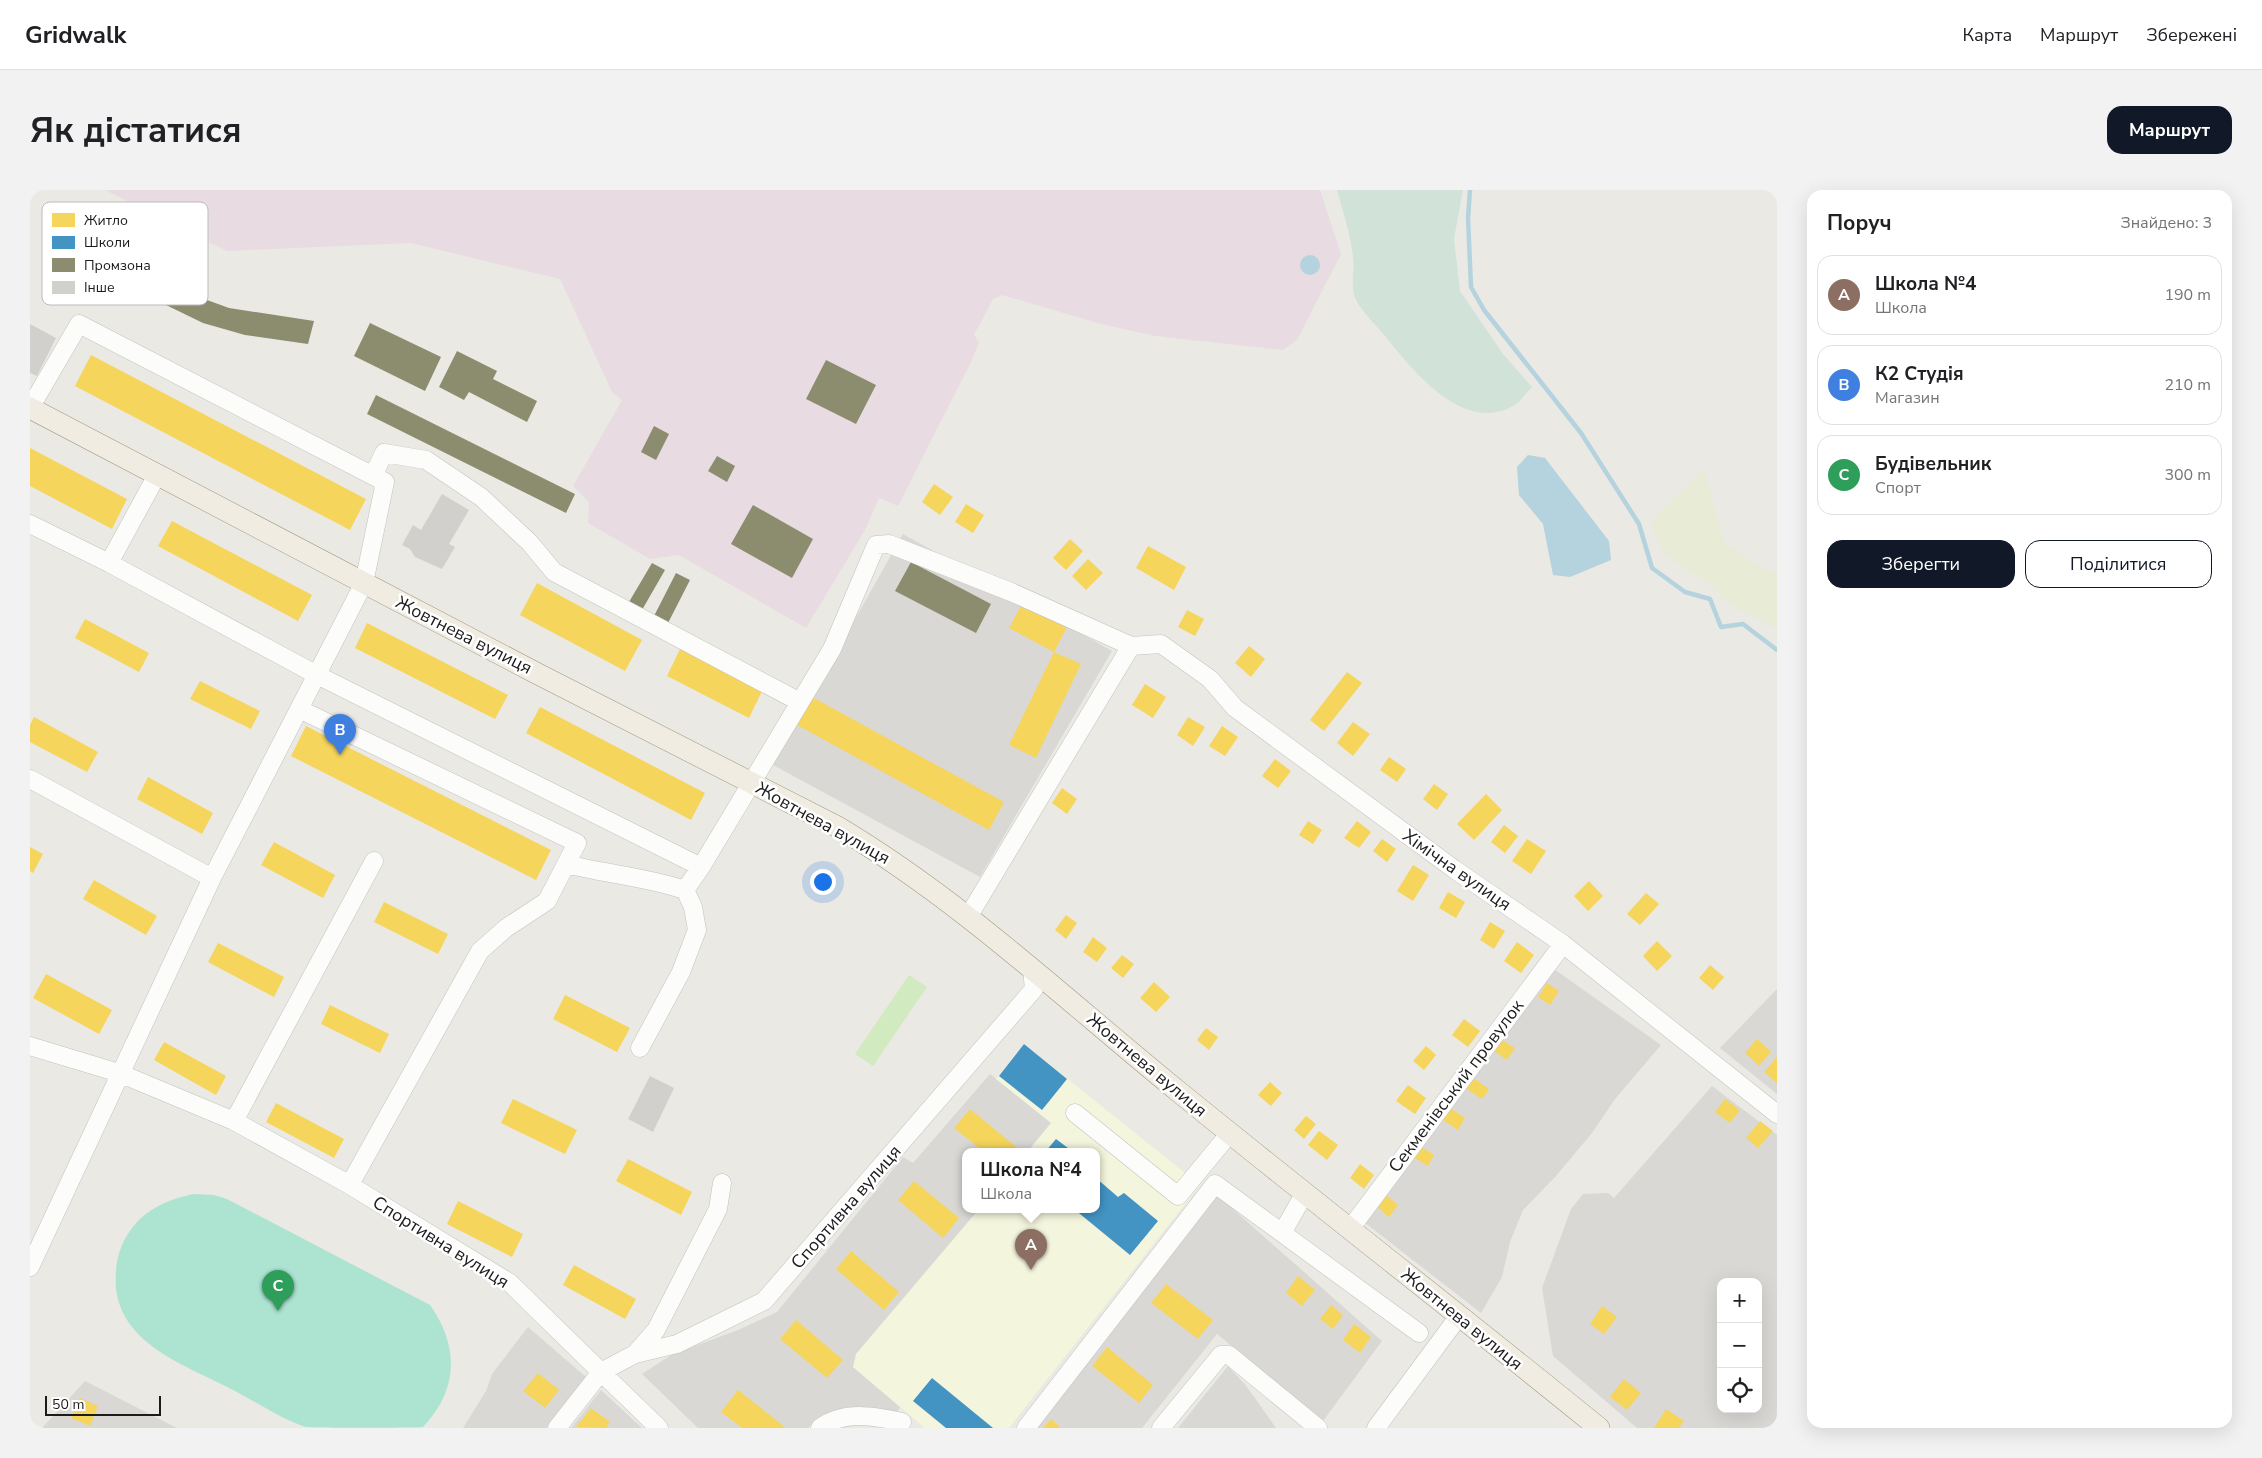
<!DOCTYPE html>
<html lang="uk">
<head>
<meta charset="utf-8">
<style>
	:root { --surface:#fff; --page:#f2f2f2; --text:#202124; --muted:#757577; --line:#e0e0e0; --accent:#111827 }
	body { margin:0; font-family:"Nunito Sans",sans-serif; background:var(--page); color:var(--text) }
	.controls { position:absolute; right:15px; bottom:15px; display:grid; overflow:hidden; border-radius:10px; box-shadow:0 5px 20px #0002 }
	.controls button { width:45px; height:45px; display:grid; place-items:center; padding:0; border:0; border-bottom:1px solid var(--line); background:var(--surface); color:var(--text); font:25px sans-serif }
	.scale { position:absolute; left:15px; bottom:12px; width:116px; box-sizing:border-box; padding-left:5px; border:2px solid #1b1b1b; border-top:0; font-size:14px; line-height:18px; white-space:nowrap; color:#1b1b1b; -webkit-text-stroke:4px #fff; paint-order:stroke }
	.you { position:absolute; left:792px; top:691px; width:18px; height:18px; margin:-12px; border:4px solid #fff; border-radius:50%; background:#1a73e8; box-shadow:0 0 0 8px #1a73e833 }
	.badge { display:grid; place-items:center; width:32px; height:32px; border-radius:50%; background:var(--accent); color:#fff; font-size:16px; font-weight:700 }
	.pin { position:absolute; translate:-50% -41px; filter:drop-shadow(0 1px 2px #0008) }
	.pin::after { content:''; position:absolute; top:26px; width:18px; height:15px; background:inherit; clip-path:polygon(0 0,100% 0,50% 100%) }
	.popup { position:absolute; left:932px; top:958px; width:138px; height:65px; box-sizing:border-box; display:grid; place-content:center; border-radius:10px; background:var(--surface); filter:drop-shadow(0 1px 4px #0005); font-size:16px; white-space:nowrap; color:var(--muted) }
	.popup b { font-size:19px; color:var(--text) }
	.popup::after { content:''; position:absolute; left:50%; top:100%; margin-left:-10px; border:10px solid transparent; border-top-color:var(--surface) }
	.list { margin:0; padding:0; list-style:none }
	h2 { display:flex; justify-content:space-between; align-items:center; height:65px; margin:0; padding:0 20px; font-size:21px }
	h2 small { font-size:16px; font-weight:400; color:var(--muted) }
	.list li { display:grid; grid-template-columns:32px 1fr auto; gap:15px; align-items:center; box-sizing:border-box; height:80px; margin:0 10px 10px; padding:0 10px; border:1px solid var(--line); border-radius:15px }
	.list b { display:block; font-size:19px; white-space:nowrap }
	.list p { margin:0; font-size:16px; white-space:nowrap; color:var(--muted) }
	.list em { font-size:16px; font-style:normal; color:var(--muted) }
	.actions { display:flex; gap:10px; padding:15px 20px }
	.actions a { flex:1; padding:11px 0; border:1px solid var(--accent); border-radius:15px; text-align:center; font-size:18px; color:var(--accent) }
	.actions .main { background:var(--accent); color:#fff }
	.icon { flex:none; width:28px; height:28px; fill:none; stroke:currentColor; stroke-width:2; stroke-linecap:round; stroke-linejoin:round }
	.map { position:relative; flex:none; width:1747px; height:1238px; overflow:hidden; border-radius:15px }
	header { display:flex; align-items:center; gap:30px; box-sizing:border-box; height:70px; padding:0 25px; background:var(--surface); border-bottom:1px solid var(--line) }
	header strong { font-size:24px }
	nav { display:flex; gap:28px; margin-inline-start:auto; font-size:18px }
	.intro { display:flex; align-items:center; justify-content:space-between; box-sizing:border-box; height:120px; padding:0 30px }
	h1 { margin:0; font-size:35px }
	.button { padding:12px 22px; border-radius:15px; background:var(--accent); color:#fff; font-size:18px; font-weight:700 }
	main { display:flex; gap:30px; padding:0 30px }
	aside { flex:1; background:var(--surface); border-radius:15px; box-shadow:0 5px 20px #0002 }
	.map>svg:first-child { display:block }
	.residential { fill:#d9d8d5; fill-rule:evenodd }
	.industrial { fill:#e8dce2 }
	.education { fill:#f3f5dc }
	.farmland { fill:#e8ebd5 }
	.grass { fill:#d2eac0 }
	.wetland { fill:#d1e2d9 }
	.pitch { fill:#ade4d1 }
	.water { fill:#b5d2df }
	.homes { fill:#f6d55c }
	.schools { fill:#4393c3 }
	.industry { fill:#8c8c6e }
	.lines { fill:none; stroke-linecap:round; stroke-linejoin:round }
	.stream { stroke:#b5d2df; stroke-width:4.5 }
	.building { fill:#d2d0cc }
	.minor-casing { stroke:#c2c2bf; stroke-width:19 }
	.major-casing { stroke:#a09980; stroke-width:22 }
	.minor { stroke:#fcfcfb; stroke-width:18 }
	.major { stroke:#f0ece2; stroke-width:21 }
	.labels { text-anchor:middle; stroke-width:5; stroke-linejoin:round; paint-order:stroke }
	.street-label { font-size:18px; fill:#1b1b1b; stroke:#fff }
	.key { fill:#fff; stroke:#bbb; stroke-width:1 }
	.key-label { font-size:14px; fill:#1b1b1b }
</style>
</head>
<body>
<header>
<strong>Gridwalk</strong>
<nav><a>Карта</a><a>Маршрут</a><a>Збережені</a></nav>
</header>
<div class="intro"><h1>Як дістатися</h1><a class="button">Маршрут</a></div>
<main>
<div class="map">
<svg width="1747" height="1238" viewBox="0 0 1747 1238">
	<rect width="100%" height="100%" fill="#eae9e3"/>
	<path class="residential" d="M 873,344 L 1082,461 L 950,687 L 743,575 Z
		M 1524,779 L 1631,855 L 1585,909 L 1562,943 L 1526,986 L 1493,1020 L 1480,1052 L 1472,1087 L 1451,1123 L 1334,1032 Z
		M 1747,799 L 1747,904 L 1690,858 Z
		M 960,884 L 1022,933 L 998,961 L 936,961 L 936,1019 L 950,1019 L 823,1177 L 870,1217 L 865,1225 L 784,1232 L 778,1238 L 668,1238 L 612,1184 L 641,1165 L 708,1140 L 747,1122 L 873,967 L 883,973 Z
		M 1682,896 L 1747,945 L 1747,1238 L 1607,1238 L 1523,1166 L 1512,1098 L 1541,1019 L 1553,1004 L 1578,1003 L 1584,1008 ZM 1691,1092 L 1728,1092 L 1728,1219 L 1691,1219 Z
		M 1187,1005 L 1352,1151 L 1293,1231 L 1187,1144 L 1112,1238 L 1001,1238 Z
		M 498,1137 L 556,1187 L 516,1238 L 433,1238 L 456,1201 L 462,1184 Z
		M 1198,1176 L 1217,1197 L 1246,1238 L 1148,1238 Z
		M 55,1191 L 147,1238 L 12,1238 Z
		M 571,1200 L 612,1238 L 541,1238 Z"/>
	<path class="industrial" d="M 75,0 L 1290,0 L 1311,64 L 1267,150 L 1253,160 L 1125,146 L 1071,134 L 972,105 L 963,109 L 944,145 L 949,152 L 942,170 L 868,316 L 849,308 L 835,340 L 776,438 L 649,365 L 620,369 L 558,333 L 559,312 L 543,296 L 592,210 L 582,202 L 530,89 L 381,53 L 197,61 Z"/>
	<path class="education" d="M 994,854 L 1170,995 L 979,1238 L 895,1238 L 823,1177 L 826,1164 L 949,1019 L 1066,1019 L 1066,961 L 998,961 L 1021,933 L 966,889 Z"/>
	<path class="farmland" d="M 1674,280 L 1694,352 L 1727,375 L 1747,384 L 1747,438 L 1709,419 L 1696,410 L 1679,393 L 1657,380 L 1637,365 L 1627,350 L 1621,331 Z"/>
	<path class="grass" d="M 879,785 L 897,797 L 843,876 L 825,864 Z"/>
	<path class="wetland" d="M 1307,0 L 1433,0 L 1424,49 L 1430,101 L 1473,164 L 1502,197 C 1496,203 1490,212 1483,216 C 1433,244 1383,181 1356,147 C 1347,136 1334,124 1327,112 C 1319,97 1325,82 1323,67 C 1321,45 1313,22 1307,0 Z"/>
	<path class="pitch" d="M 163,1004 L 184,1005 L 197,1009 L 400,1115 C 429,1156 429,1199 393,1237 C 385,1238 283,1238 276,1237 C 253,1230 223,1210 201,1199 C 158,1176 93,1156 86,1099 C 85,1083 86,1069 92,1055 C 106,1024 131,1011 163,1004 Z"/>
	<path class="water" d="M1270 75a10 10 0 1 1 20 0a10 10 0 1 1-20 0Z
		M 1498,265 L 1515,268 L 1579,351 L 1581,370 L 1540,387 L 1523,385 L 1513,334 L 1489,305 L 1487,277 Z"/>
	<path class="homes" d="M 61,165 L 336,309 L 320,340 L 45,196 Z
		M 0,258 L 97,309 L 82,339 L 0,296 Z
		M 904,294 L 923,307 L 910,325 L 892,312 Z
		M 936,314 L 954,325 L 943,343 L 925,332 Z
		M 142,331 L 282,405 L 268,431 L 128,356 Z
		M 1040,349 L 1053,361 L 1036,380 L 1023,368 Z
		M 1118,356 L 1156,377 L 1144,400 L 1106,378 Z
		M 1058,369 L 1073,383 L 1056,400 L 1042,386 Z
		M 507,393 L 612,450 L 595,481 L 490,425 Z
		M 994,411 L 1038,435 L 1024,462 L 979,438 Z
		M 1157,420 L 1174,429 L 1165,446 L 1148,437 Z
		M 55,429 L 119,463 L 109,482 L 45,448 Z
		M 337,433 L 478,505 L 465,529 L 325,458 Z
		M 1219,456 L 1235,469 L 1221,487 L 1205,473 Z
		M 651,457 L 733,499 L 719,528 L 637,486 Z
		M 1024,462 L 1051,474 L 1006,568 L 979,555 Z
		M 1317,482 L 1332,493 L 1294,541 L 1280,530 Z
		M 170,491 L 230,521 L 221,539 L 160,509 Z
		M 1115,494 L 1136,507 L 1123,528 L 1102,515 Z
		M 782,507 L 974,612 L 959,640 L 767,535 Z
		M 510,517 L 675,603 L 661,630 L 496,543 Z
		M 4,527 L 68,562 L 57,582 L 0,552 L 0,535 Z
		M 1158,527 L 1175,537 L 1163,556 L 1147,545 Z
		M 1323,532 L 1340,544 L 1323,566 L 1307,553 Z
		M 276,536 L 521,660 L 506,690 L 261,566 Z
		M 1192,536 L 1208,547 L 1195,566 L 1179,556 Z
		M 1359,567 L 1376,579 L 1367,592 L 1350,580 Z
		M 1245,569 L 1261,581 L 1248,598 L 1232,586 Z
		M 118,587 L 183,623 L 172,644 L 107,609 Z
		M 1404,594 L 1418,604 L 1407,620 L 1393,609 Z
		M 1032,598 L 1047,609 L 1037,624 L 1022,613 Z
		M 1456,604 L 1472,620 L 1444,650 L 1427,634 Z
		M 1278,631 L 1292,640 L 1283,654 L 1269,645 Z
		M 1327,631 L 1341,642 L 1329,658 L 1314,648 Z
		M 1474,635 L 1488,646 L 1475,663 L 1461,652 Z
		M 1352,649 L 1366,659 L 1357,672 L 1343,661 Z
		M 1497,649 L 1516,661 L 1501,684 L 1482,671 Z
		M 244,652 L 305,685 L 293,708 L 231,675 Z
		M 0,657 L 13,664 L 3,683 L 0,681 Z
		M 1383,675 L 1399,685 L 1383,711 L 1367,701 Z
		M 64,690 L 127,726 L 116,745 L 53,709 Z
		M 1559,691 L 1573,706 L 1558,721 L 1544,706 Z
		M 1418,702 L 1435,712 L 1426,728 L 1409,718 Z
		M 1616,703 L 1629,714 L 1610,735 L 1597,724 Z
		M 354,712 L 418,744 L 408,764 L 344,732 Z
		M 1036,725 L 1047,733 L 1036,749 L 1025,740 Z
		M 1460,732 L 1475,741 L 1464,759 L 1450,750 Z
		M 1063,747 L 1077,758 L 1067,772 L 1053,762 Z
		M 1627,751 L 1642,766 L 1627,781 L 1613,766 Z
		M 1487,752 L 1504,765 L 1491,783 L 1474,771 Z
		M 188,753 L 254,787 L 244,807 L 178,772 Z
		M 1092,765 L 1104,774 L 1093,788 L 1081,778 Z
		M 1680,775 L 1694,787 L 1683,800 L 1669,788 Z
		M 16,784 L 82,820 L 69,844 L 3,808 Z
		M 1124,792 L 1140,807 L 1126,822 L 1110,808 Z
		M 1517,793 L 1529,801 L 1520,815 L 1508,807 Z
		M 535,805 L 600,838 L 587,862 L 523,829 Z
		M 300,815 L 359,844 L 350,863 L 291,834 Z
		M 1434,829 L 1450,841 L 1438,857 L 1422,845 Z
		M 1176,838 L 1188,847 L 1179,860 L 1167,850 Z
		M 1727,849 L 1741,862 L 1729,876 L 1715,863 Z
		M 1472,850 L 1485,858 L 1477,870 L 1464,861 Z
		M 134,852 L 196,886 L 186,905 L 124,870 Z
		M 1396,856 L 1406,865 L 1394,880 L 1383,871 Z
		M 1747,867 L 1747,893 L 1734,882 Z
		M 1442,887 L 1459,899 L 1452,909 L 1435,898 Z
		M 1240,892 L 1252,903 L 1241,916 L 1228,905 Z
		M 1378,895 L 1396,908 L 1385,924 L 1366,911 Z
		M 483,909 L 547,940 L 535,964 L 471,933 Z
		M 1695,909 L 1710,920 L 1700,933 L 1685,922 Z
		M 246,913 L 314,949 L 304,968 L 236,932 Z
		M 1420,918 L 1435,928 L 1428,940 L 1413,930 Z
		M 940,919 L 991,961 L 953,961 L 924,938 Z
		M 1276,926 L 1286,934 L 1274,949 L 1264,940 Z
		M 1730,931 L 1743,941 L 1728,958 L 1716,948 Z
		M 1289,941 L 1308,955 L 1297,970 L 1278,955 Z
		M 1390,956 L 1404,965 L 1398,976 L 1383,967 Z
		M 598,969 L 662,1002 L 651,1025 L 586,991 Z
		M 1330,974 L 1344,985 L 1334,999 L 1320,988 Z
		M 884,991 L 929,1028 L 913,1048 L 868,1010 Z
		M 1356,1005 L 1368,1015 L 1359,1027 L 1346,1016 Z
		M 428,1011 L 493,1044 L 482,1067 L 417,1034 Z
		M 821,1061 L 869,1102 L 854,1120 L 806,1079 Z
		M 544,1075 L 606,1109 L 595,1129 L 533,1095 Z
		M 1268,1086 L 1285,1100 L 1272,1116 L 1256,1103 Z
		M 1136,1094 L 1183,1130 L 1168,1149 L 1121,1113 Z
		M 1301,1115 L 1313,1125 L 1303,1139 L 1290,1129 Z
		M 1572,1116 L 1587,1127 L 1574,1144 L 1560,1134 Z
		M 766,1130 L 813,1170 L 797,1188 L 750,1149 Z
		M 1324,1134 L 1341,1147 L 1330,1163 L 1313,1150 Z
		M 1077,1157 L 1123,1195 L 1109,1213 L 1062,1176 Z
		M 508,1183 L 529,1200 L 515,1218 L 493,1201 Z
		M 1594,1189 L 1611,1203 L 1597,1220 L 1580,1207 Z
		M 708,1200 L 756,1238 L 712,1238 L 691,1222 Z
		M 50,1208 L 68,1216 L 60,1236 L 41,1228 Z
		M 561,1218 L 580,1232 L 576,1238 L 546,1237 Z
		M 1636,1219 L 1654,1231 L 1649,1238 L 1624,1238 Z
		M 1021,1229 L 1031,1238 L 1013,1238 Z"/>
	<path class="schools" d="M 994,854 L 1037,889 L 1012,920 L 969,886 Z
		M 1026,949 L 1042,961 L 1016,961 Z
		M 1066,988 L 1088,1007 L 1094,1003 L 1128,1031 L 1100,1065 L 1044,1019 L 1066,1019 Z
		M 902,1188 L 963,1238 L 916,1238 L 883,1211 Z"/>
	<path class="industry" d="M 144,98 L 199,118 L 284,131 L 278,154 L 215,145 L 173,133 L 136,115 Z
		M 340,133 L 411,167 L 395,201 L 324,166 Z
		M 427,161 L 467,181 L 463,189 L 507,211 L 497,232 L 439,202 L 434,210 L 409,197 Z
		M 796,170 L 846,195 L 826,234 L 776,209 Z
		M 346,205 L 545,304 L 536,323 L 337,224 Z
		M 624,236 L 639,244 L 626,270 L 611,262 Z
		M 687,266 L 705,276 L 697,292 L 678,281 Z
		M 723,315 L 783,349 L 762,388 L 701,354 Z
		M 881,372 L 961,414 L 946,443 L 865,401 Z
		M 622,373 L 635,380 L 612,420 L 599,412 Z
		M 646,383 L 660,390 L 638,433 L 624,426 Z"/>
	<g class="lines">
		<path class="stream" d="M 1440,0 L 1438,28 L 1441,97 L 1454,120 L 1551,243 L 1609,334 L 1622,378 L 1655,402 L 1680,409 L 1691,437 L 1713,434 L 1747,460"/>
	</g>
	<path class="building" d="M 0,134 L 26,148 L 7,186 L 0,183 Z
		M 412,304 L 439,320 L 419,354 L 425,357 L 412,379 L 385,367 L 380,359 L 372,355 L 383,335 L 391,340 Z
		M 620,886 L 644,898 L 623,942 L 598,929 Z"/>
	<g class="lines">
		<g class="minor-casing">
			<path id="minor" d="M 343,286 L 354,263 L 396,270 L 451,307 L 500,353 L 524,382 L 770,512
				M 0,334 L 79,373 L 287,485 L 671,677 L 802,459 L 846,355 L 859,354 L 981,402 L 1101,456 L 1131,454 L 1180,489 L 1205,518 L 1424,679 L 1533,754 L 1747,924
				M 79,373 L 127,285
				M 269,519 L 547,653 L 517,711 L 476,738 L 450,761 L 324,987 L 318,994
				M 0,589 L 182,688
				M 536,674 C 576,684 616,687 655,700
				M 938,727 L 1101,456
				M 0,856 L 89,883 L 204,931 L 318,994 L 480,1093 L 571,1182 L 605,1164 L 647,1154 L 734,1111 L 1004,799 L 1002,779
				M 610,858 L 651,782 L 667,740 L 663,717 L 655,700 L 671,677
				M 1045,923 L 1148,1006 L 1200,943
				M 204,931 L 344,671
				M 1320,1039 L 1533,754
				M 1252,1043 L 1275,1003
				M 0,1077 L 182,688 L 334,393 L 355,292 L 49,134 L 0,218
				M 605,1164 L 626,1140 L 688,1019 L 692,993
				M 527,1238 L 571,1182 L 629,1238
				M 790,1238 C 814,1220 844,1226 872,1232
				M 996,1238 L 1185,994 L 1389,1143
				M 1131,1238 L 1191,1165 L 1199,1165 L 1288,1238
				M 1346,1238 L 1429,1126"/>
		</g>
		<g class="major-casing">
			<path id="major" d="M 0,218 L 508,484 L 806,636 C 931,710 1037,811 1149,902 C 1288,1015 1430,1125 1569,1238"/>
		</g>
		<use href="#minor" class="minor"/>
		<use href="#major" class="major"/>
	</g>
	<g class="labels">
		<g class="street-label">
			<text transform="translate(434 445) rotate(27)" y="6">Жовтнева вулиця</text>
			<text transform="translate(793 633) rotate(29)" y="6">Жовтнева вулиця</text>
			<text transform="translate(1427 680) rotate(35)" y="6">Хімічна вулиця</text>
			<text transform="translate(1117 875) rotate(40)" y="6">Жовтнева вулиця</text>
			<text transform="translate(1426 896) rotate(-53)" y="6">Секменівський провулок</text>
			<text transform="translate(816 1017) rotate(-49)" y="6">Спортивна вулиця</text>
			<text transform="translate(411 1052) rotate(32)" y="6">Спортивна вулиця</text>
			<text transform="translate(1432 1129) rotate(39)" y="6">Жовтнева вулиця</text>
		</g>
	</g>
	<rect x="12" y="12" width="166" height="103" rx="8" class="key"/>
	<rect x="22" y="23" width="23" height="14" fill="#f6d55c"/>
	<rect x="22" y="46" width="23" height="13" fill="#4393c3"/>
	<rect x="22" y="68" width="23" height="14" fill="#8c8c6e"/>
	<rect x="22" y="91" width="23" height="13" fill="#d2d0cc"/>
	<g class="key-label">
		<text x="54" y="35">Житло</text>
		<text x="54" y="57">Школи</text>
		<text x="54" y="80">Промзона</text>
		<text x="54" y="102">Інше</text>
	</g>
</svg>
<div class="controls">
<button>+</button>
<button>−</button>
<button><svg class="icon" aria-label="locate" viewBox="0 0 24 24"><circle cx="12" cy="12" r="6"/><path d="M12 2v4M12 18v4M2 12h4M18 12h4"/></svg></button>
</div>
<div class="scale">50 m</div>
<div class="you"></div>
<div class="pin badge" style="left:1001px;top:1080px;background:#8d6e63">A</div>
<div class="popup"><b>Школа №4</b>Школа</div>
<div class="pin badge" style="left:310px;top:565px;background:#3f7fe0">B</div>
<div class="pin badge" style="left:248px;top:1121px;background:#2e9e5b">C</div>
</div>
<aside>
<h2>Поруч<small>Знайдено: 3</small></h2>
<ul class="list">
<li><span class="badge" style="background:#8d6e63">A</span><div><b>Школа №4</b><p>Школа</p></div><em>190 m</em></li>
<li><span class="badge" style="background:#3f7fe0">B</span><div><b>К2 Студiя</b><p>Магазин</p></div><em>210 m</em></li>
<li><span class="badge" style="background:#2e9e5b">C</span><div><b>Будівельник</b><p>Спорт</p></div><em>300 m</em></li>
</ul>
<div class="actions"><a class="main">Зберегти</a><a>Поділитися</a></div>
</aside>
</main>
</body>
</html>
